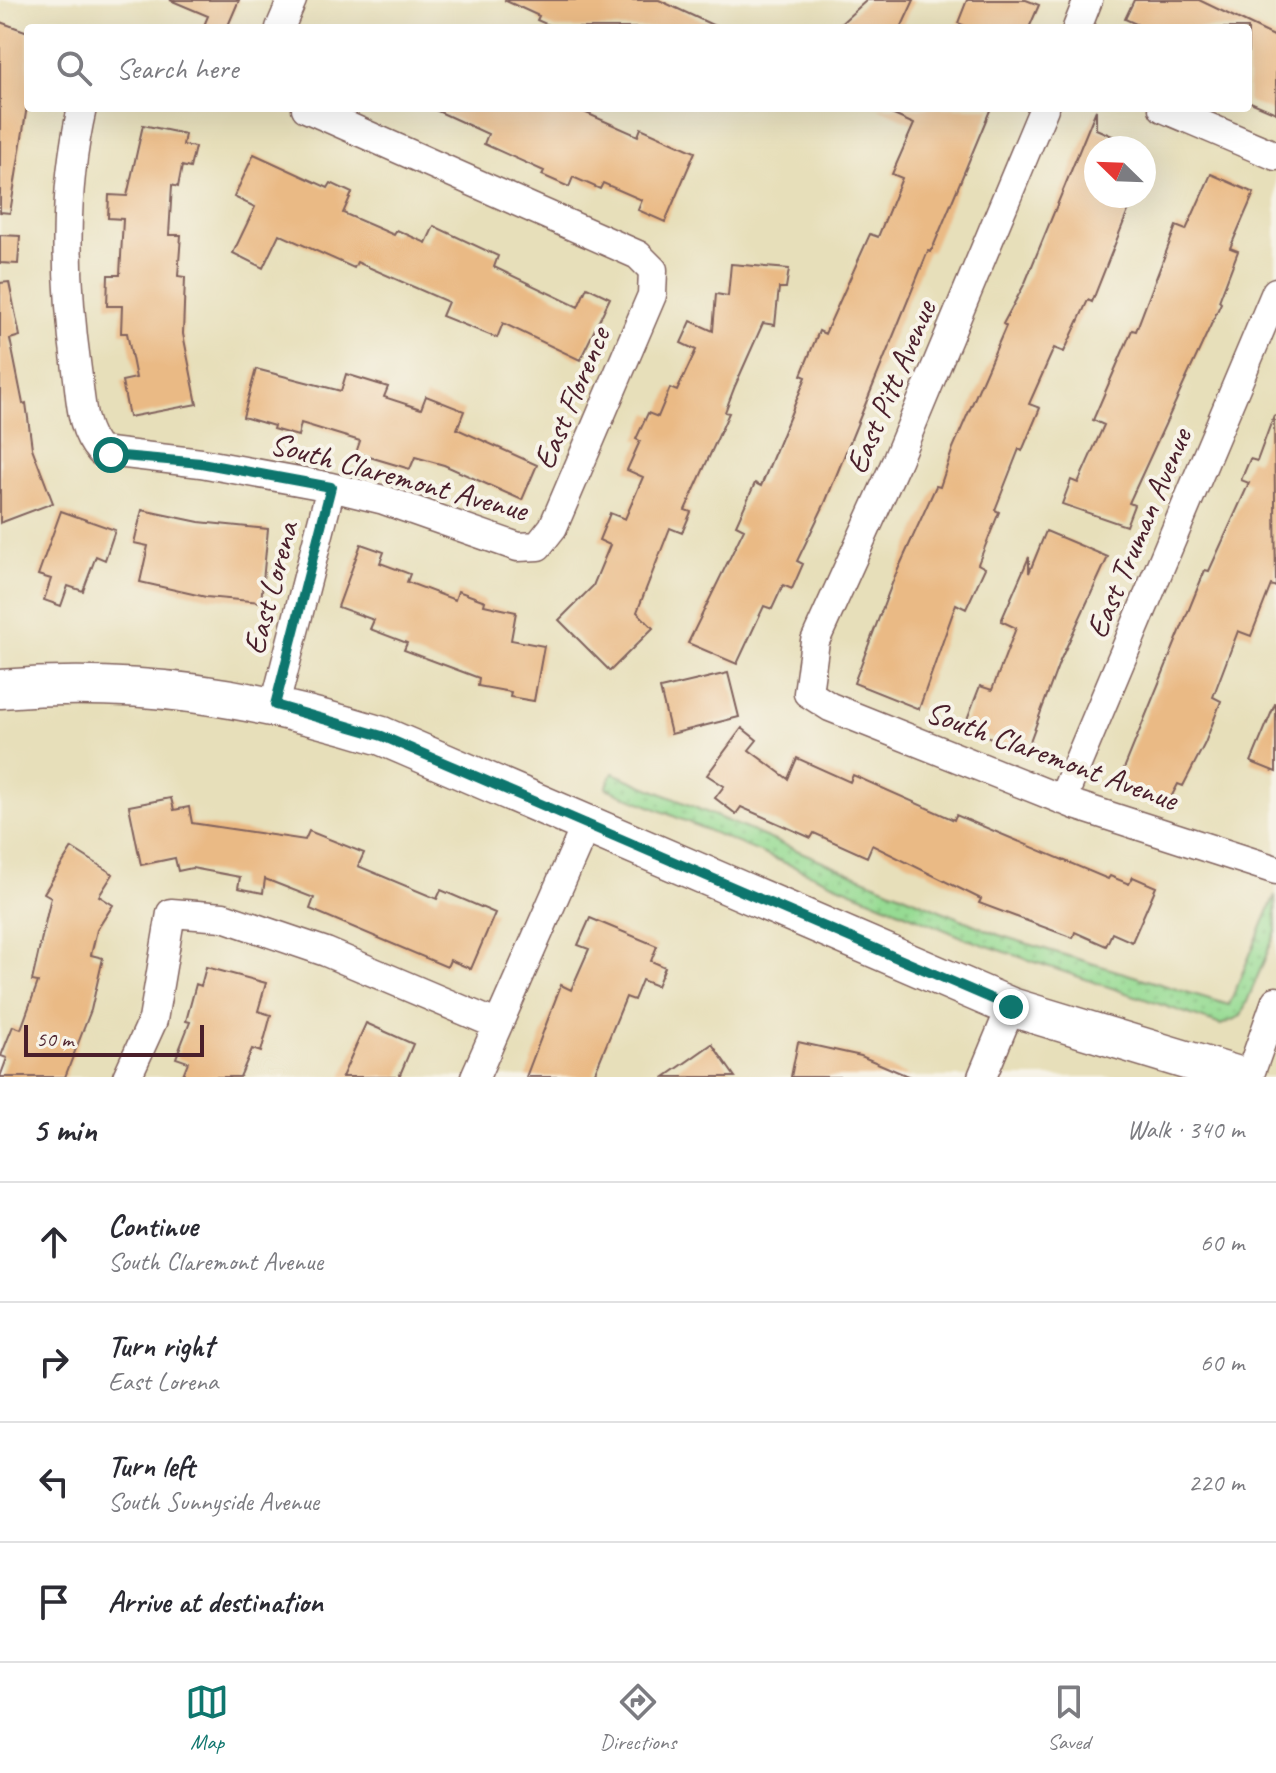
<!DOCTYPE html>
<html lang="en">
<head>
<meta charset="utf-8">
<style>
	:root { --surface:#fff; --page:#f2f2f3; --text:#2b2b33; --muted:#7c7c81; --line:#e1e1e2; --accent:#0f766e }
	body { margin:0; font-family:Caveat,sans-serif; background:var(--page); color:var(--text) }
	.compass { position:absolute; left:1084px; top:136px; width:72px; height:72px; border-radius:50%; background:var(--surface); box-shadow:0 8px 32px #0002; rotate:293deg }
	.scale { position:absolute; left:24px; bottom:20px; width:180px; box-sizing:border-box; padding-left:8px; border:4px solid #4a1f2b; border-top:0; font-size:22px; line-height:28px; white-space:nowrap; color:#4a1f2b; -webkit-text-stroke:6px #f7f3e8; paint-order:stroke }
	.stop { position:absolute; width:24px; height:24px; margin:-18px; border:6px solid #0f766e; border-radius:50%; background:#fff }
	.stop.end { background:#0f766e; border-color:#fff; box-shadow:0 2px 8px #0008 }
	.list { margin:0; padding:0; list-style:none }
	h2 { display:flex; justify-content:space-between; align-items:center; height:104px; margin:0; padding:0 32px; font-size:34px }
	h2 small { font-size:26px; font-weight:400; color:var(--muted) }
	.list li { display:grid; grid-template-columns:52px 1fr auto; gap:24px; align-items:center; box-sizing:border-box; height:120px; padding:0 32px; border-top:2px solid var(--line) }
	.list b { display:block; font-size:30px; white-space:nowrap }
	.list p { margin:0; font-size:26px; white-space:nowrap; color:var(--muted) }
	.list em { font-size:26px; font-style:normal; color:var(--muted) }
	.icon { flex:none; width:44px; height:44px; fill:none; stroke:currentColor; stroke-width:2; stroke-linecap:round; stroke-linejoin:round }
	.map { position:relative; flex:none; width:1276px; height:1077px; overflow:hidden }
	.search { position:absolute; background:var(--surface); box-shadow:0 8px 32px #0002; left:24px; right:24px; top:24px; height:88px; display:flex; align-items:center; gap:20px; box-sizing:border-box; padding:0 28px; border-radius:8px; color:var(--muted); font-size:30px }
	.sheet { height:584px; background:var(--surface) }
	nav { display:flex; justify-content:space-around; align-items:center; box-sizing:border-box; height:112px; border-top:2px solid var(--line); background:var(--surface); font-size:22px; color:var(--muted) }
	nav a { display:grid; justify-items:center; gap:4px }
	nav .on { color:var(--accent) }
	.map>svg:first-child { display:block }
	.park { fill:url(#park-dots); stroke:#707d5f; stroke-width:2 }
	.building { fill:#eaba85 }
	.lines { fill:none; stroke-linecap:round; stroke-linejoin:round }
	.street-casing { stroke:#81625d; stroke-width:31 }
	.secondary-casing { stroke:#81625d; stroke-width:41 }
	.street { stroke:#fff; stroke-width:28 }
	.secondary { stroke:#fff; stroke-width:38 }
	.route { stroke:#0f766e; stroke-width:10 }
	.labels { text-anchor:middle; stroke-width:8; stroke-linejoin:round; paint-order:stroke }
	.street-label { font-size:32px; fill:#4a1f2b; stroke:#f7f3e8 }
</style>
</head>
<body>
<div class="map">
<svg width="1276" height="1077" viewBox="0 0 1276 1077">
	<defs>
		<pattern id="park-dots" width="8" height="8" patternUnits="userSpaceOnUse" patternTransform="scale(2)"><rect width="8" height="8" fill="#96db93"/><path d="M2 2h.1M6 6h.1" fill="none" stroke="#83bc7f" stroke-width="1.8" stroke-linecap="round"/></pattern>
	</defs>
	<rect width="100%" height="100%" fill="#f7f3e8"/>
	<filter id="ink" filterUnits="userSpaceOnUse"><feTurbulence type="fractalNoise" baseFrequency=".0125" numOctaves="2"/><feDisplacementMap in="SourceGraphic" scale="16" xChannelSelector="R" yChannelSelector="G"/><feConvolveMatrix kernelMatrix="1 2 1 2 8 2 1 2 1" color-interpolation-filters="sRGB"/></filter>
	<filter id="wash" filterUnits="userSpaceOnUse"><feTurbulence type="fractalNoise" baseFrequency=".006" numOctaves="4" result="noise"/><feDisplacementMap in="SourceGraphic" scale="32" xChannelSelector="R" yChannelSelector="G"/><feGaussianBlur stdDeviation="1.8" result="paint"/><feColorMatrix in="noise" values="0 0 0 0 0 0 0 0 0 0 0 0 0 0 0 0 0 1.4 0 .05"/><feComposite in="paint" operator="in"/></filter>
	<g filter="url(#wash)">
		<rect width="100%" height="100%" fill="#e7dfba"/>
		<path class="park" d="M 613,773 L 999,935 L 1229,1005 L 1275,895 L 1276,932 L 1241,1016 L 1221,1025 L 967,939 L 606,788 Z"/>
		<g id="blocks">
			<path class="building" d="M 170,0 L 239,0 L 227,28 L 203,28 L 208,16 Z
				M 504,0 L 659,0 L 719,28 L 555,28 L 537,20 L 539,16 Z
				M 867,0 L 914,0 L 901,28 L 836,28 Z
				M 967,0 L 1026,0 L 1039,5 L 1029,28 L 970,28 L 958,23 Z
				M 1134,0 L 1199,0 L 1276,37 L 1276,113 L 1248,101 L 1248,28 L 1145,28 L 1125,19 Z
				M 0,22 L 28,32 L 28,100 L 10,213 L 0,212 Z
				M 431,108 L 575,108 L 638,136 L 641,128 L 695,152 L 665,222 L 638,210 L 642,200 L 603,183 L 600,189 L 573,177 L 569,187 L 542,175 L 544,171 L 484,144 L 488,134 Z
				M 878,108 L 991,108 L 931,252 L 928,251 L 825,503 L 797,561 L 803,564 L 792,589 L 783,585 L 772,609 L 764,606 L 737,664 L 688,643 L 744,529 L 736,525 L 755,483 L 761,486 L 806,377 L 801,375 L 819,331 L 825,334 L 870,234 L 878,237 L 902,178 L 892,174 L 914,124 Z
				M 1096,110 L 1096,129 L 1140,148 L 1096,148 L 1096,196 L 1134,196 L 1092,302 L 1088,300 L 1064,352 L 1054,348 L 1029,404 L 1040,408 L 1022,451 L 1019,449 L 995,510 L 999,512 L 978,564 L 985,568 L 966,609 L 956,604 L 919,709 L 854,683 L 895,576 L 936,486 L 940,487 L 953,448 L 1006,326 L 1003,324 L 1025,283 Z
				M 143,125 L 185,134 L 183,145 L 195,147 L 190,168 L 182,166 L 178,187 L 172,185 L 169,235 L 181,235 L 178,276 L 185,277 L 183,334 L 197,404 L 129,417 L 122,381 L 136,378 L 127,333 L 121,333 L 122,306 L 107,306 L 108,275 L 120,275 L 123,219 L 108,218 L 109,195 L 127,196 Z
				M 254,154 L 328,188 L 331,183 L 352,193 L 343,213 L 394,235 L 397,230 L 426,243 L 434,226 L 498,256 L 494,267 L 578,307 L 587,287 L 610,298 L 580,360 L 503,323 L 497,338 L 442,316 L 448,302 L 357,262 L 354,268 L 279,234 L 263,268 L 233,253 L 255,207 L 234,197 Z
				M 1211,174 L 1254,193 L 1230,248 L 1238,251 L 1219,301 L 1221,303 L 1129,503 L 1134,505 L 1126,526 L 1062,504 L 1071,480 L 1078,483 L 1104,425 L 1093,420 L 1132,330 L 1136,331 L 1176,226 L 1186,230 Z
				M 0,235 L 20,236 L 18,264 L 0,263 Z
				M 731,264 L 789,269 L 786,288 L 779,288 L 775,325 L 763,323 L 735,386 L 725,412 L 729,413 L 685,510 L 691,512 L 682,533 L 670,528 L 637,612 L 653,628 L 610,671 L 559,620 L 593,586 L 610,545 L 599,540 L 610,513 L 625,519 L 643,477 L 627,470 L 640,441 L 636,439 L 648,413 L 658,417 L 670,388 L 677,391 L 696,350 L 681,343 L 691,321 L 713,331 L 716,294 L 728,296 Z
				M 9,282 L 20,336 L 10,339 L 23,404 L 26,403 L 32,448 L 53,503 L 0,523 L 0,283 Z
				M 256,369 L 341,391 L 346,374 L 388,387 L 384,397 L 421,409 L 426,396 L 464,411 L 457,429 L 537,465 L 522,500 L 444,465 L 415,457 L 410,469 L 356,453 L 360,441 L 301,423 L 298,436 L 273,429 L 274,426 L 243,417 Z
				M 1274,415 L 1276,587 L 1271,585 L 1251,636 L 1238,631 L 1213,697 L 1221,701 L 1205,743 L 1183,786 L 1178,784 L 1168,803 L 1119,781 L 1205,570 L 1209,571 L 1249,483 L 1241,480 L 1250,459 L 1257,461 Z
				M 142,510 L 199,522 L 268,529 L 261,602 L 206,597 L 140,582 L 148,546 L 134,543 Z
				M 61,511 L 115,530 L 105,560 L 96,556 L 83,591 L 68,586 L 61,606 L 44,600 L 51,579 L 38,575 Z
				M 1046,531 L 1108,557 L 1059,663 L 1026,752 L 964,727 L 980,686 L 992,690 L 1016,628 L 1001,621 L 1029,557 L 1029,573 Z
				M 361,544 L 384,552 L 380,563 L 410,574 L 407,582 L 455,600 L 458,591 L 485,601 L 484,605 L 516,612 L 511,640 L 544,646 L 534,701 L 510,697 L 511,692 L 478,686 L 479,678 L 404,650 L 407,643 L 370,629 L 374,620 L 338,607 Z
				M 728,673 L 739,717 L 671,734 L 660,689 Z
				M 1275,704 L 1276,704 L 1276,772 L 1251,762 Z
				M 742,728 L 757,740 L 749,750 L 788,779 L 797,758 L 850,782 L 853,775 L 954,820 L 956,815 L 1108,879 L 1110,876 L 1129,884 L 1133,877 L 1156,887 L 1132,942 L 1112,933 L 1106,946 L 1075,932 L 1073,938 L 979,903 L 981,899 L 872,845 L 867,857 L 814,833 L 811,838 L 741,807 L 736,814 L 715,798 L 724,786 L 707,775 Z
				M 171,798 L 174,810 L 189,807 L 192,823 L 305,840 L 309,831 L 364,853 L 358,866 L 437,899 L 441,890 L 495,913 L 471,969 L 450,960 L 447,967 L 310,909 L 314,898 L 265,879 L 263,893 L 238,888 L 240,877 L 192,868 L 178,871 L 175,858 L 141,865 L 129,806 Z
				M 72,848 L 113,874 L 99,896 L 113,905 L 97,930 L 91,955 L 103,958 L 91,1010 L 65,1077 L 0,1077 L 7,1058 L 1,1056 L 13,1026 L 21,1029 L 38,982 L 32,981 L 51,897 L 44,893 Z
				M 590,918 L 657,946 L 651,961 L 665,967 L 657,986 L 642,980 L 634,1000 L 626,997 L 593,1077 L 526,1077 L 561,985 L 571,990 L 589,949 L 578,945 Z
				M 206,967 L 266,983 L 258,1011 L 271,1015 L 261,1052 L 252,1049 L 240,1077 L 182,1077 L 188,1062 L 176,1058 L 190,1022 L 186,1021 L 196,984 L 201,986 Z
				M 366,1023 L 413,1044 L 399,1077 L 342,1077 Z
				M 798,1042 L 861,1056 L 910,1077 L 791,1077 Z
				M 712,1044 L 735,1077 L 665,1077 Z"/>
		</g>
	</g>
	<g filter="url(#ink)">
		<use href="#blocks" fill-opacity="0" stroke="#81625d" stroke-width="2"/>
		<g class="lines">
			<g class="street-casing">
				<path id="street" d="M 280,28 L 292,0
					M 1077,28 L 1088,0
					M 82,108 C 62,195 65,283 77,370 C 81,399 80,429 100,451 L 201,463 L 331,487 L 384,500 L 518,547 L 538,546 L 553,527 L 652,295 L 653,270 L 638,255 L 306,108
					M 1044,108 L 897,460 L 815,641 L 808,693 L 830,707 L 1078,806 L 1276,870
					M 1163,108 L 1276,156
					M 275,705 L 331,487
					M 1062,800 L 1276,292
					M 127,1077 L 153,1020 L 171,913 L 223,917 L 326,952 L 498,1025
					M 475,1077 L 586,825
					M 982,1077 L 1011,1007
					M 1249,1077 L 1276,1001"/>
			</g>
			<g class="secondary-casing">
				<path id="secondary" d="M 0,689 C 136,678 253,696 382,736 L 1011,1007 L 1242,1077"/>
			</g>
			<use href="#street" class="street"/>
			<use href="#secondary" class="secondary"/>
		</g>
	</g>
	<g class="lines" filter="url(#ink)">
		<path class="route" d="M 111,455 L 201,463 L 331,487 L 275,705 L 382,736 L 1011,1007"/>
	</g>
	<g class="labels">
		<g class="street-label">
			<text transform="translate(890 387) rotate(-67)" y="11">East Pitt Avenue</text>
			<text transform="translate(571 398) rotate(-67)" y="11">East Florence</text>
			<text transform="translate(399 476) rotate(15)" y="11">South Claremont Avenue</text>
			<text transform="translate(1138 533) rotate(-67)" y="11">East Truman Avenue</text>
			<text transform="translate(270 588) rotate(-75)" y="11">East Lorena</text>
			<text transform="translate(1052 755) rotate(20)" y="11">South Claremont Avenue</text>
		</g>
	</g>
</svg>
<svg class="compass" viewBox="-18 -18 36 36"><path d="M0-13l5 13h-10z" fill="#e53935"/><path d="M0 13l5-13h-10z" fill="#7c7c81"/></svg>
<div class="scale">50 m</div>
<div class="stop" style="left:111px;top:455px"></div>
<div class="stop end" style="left:1011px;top:1007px"></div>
<div class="search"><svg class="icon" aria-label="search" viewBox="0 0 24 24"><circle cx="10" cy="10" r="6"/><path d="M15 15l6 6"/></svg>Search here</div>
</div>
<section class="sheet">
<h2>5 min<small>Walk · 340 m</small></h2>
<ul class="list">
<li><svg class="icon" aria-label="ahead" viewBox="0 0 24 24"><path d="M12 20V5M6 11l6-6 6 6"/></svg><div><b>Continue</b><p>South Claremont Avenue</p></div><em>60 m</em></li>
<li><svg class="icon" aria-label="right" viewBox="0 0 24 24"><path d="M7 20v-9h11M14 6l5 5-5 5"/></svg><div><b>Turn right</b><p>East Lorena</p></div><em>60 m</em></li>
<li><svg class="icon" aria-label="left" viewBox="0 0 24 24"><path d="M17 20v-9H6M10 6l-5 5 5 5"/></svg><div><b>Turn left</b><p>South Sunnyside Avenue</p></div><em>220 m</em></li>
<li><svg class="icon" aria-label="arrive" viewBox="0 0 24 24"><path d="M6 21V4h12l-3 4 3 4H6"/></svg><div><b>Arrive at destination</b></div></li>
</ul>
</section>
<nav>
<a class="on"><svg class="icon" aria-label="map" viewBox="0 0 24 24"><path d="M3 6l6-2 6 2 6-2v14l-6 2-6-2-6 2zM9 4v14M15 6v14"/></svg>Map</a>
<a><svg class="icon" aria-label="directions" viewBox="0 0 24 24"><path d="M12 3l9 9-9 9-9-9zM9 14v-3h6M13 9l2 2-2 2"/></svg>Directions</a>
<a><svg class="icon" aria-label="saved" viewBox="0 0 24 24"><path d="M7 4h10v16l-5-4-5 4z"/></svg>Saved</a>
</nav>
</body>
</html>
